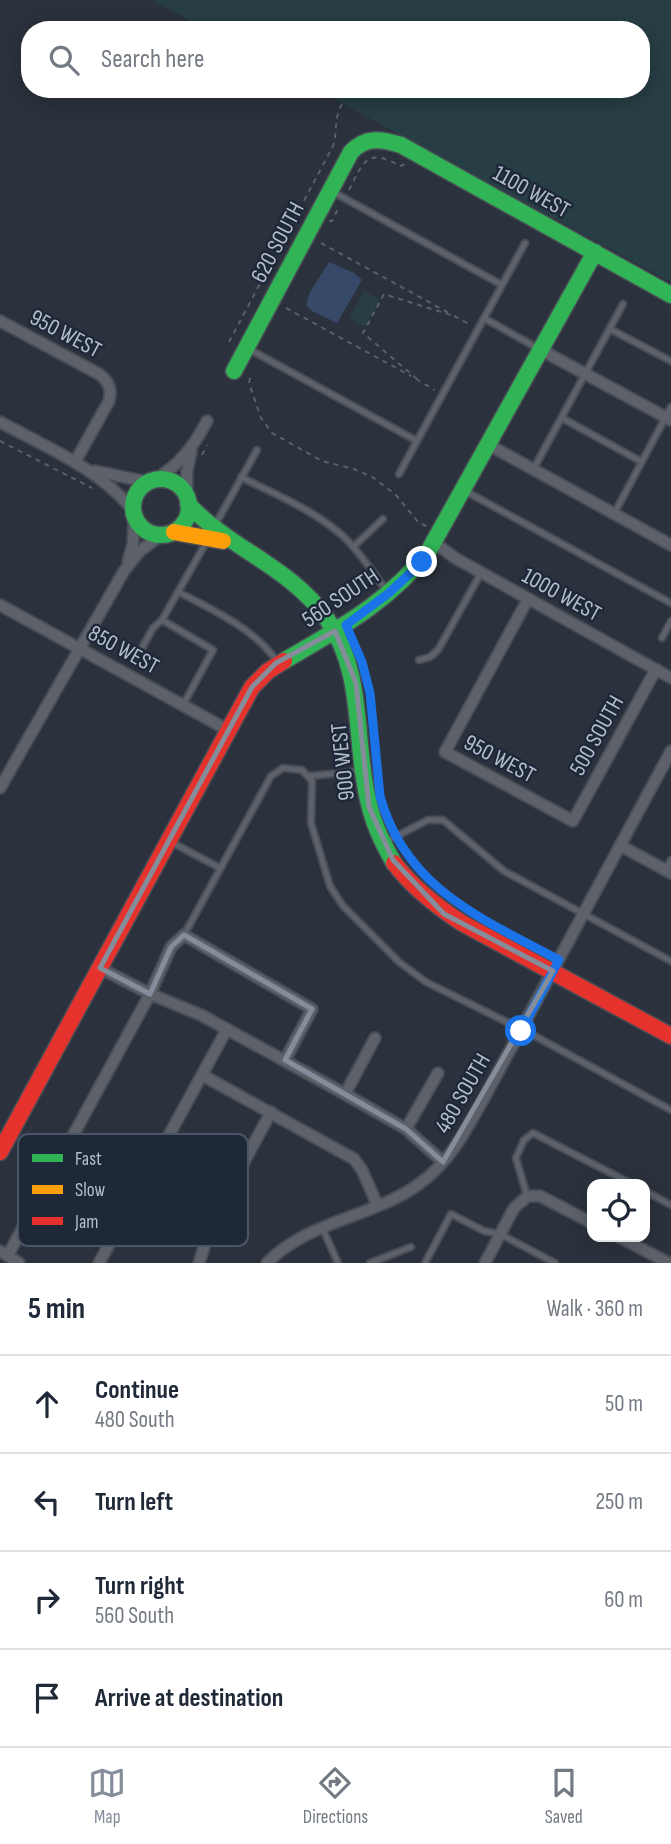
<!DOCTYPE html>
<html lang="en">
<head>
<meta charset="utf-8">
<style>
	:root { --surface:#fff; --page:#f6f6f7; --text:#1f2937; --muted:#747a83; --line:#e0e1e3; --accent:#858d9b }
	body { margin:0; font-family:"Sofia Sans Condensed",sans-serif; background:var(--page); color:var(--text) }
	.controls { position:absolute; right:21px; bottom:21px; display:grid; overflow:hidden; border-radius:14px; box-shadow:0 4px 18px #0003 }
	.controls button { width:63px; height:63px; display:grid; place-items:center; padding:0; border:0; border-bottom:2px solid var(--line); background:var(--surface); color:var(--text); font:35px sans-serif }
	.stop { position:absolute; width:21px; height:21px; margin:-16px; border:5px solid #1a73e8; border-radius:50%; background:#fff }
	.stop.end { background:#1a73e8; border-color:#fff; box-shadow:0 2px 7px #0008 }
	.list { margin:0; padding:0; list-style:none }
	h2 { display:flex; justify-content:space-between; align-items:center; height:91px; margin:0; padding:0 28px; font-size:30px }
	h2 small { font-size:23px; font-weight:400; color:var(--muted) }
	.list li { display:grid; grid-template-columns:46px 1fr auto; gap:21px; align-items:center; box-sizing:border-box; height:98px; padding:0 28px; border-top:2px solid var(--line) }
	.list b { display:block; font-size:26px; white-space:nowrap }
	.list p { margin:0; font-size:23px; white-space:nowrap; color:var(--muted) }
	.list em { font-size:23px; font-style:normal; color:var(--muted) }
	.icon { flex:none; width:38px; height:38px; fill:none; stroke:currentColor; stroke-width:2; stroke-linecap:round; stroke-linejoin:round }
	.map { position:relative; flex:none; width:671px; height:1263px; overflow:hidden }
	.search { position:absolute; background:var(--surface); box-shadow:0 4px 18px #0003; left:21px; right:21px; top:21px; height:77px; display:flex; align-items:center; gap:18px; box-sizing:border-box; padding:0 24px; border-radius:28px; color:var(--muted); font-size:26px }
	.sheet { height:483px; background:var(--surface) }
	nav { display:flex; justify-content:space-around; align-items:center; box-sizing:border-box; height:98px; border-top:2px solid var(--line); background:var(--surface); font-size:19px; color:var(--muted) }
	nav a { display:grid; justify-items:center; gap:4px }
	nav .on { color:var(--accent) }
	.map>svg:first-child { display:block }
	.green { fill:#273e44 }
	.water { fill:#364968 }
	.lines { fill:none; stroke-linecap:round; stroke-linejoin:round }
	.lane-casing { stroke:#484d55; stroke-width:9 }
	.street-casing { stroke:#484d55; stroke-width:14 }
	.fast-casing { stroke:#484d55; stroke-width:19 }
	.slow-casing { stroke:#484d55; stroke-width:19 }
	.jam-casing { stroke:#484d55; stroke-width:19 }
	.path { stroke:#5a6067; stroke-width:2; stroke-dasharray:5 5; stroke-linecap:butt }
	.lane { stroke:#5c616a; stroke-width:5 }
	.street { stroke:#5c616a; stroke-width:10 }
	.fast { stroke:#30b455; stroke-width:16 }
	.slow { stroke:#ff9f0a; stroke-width:16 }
	.jam { stroke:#e5322d; stroke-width:16 }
	.route { stroke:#1a73e8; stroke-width:9 }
	.marked { fill:none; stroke:#858d9b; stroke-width:5; stroke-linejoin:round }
	.labels { text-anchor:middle; stroke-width:5; stroke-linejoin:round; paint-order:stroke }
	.street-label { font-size:23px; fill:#b6becd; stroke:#1e2839 }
	.key { fill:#1e2839; stroke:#4c5565; stroke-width:2 }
	.key-label { font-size:19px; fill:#b6becd }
</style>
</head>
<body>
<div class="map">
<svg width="671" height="1263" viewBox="0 0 671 1263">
	<rect width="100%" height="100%" fill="#2b323d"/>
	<path class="green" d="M 152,0 L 671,0 L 671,282 L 316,89 L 641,89 L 641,30 L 207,30 Z
		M 364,291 L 380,300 L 365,327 L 349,318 Z"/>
	<path class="water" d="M 329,262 L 354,273 L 362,280 L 337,323 L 312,311 L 306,305 L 310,292 Z"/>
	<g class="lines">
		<g class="lane-casing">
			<path id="lane" d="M 333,192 L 502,285
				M 484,318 L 539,349
				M 610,329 L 671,361
				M 247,348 L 417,441
				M 562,418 L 642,462
				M 533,470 L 623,304
				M 399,474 L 525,243
				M 241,477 C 276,495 317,511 346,539 C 361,554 374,574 387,591
				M 467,492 L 671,603
				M 614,514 L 671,407
				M 214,527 L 257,450
				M 353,547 L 383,519
				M 178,592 C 210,608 258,631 277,662
				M 162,620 L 213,650 L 183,705
				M 662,638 L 671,621
				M 137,657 L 153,628 L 162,620 L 207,541
				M 419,660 L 430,657 L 438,650 L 481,573
				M 310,776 L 361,771
				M 171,842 L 220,868
				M 385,842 L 428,820 L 443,820 L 504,871 L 671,961
				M 665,870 L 671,860
				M 184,935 L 271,776 L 283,768 L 302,770 L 312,781 L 311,823 L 330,886 L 343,906 L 399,962 L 426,982 L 533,1035 L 671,1110
				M 645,1191 L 671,1205
				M 527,1196 L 516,1158 L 524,1140 L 533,1133 L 632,1184
				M 322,1227 L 338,1263
				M 370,1263 L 411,1247
				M 425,1263 L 451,1214 L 484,1231 L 500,1234 L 555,1263"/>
		</g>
		<g class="street-casing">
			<path id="street" d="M 0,321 L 99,374 C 109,381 112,390 109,401 L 75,462
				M 541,350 L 671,420
				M 0,422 C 48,448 98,468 133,510
				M 489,445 L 671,545
				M 95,471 L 148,482
				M 154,480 C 180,465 193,447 207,421
				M 187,497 L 187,472 L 191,452
				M 435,543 L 455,558 L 671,678
				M 128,562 L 133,543 L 134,517
				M 528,599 L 445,752 L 573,821 L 656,669
				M 0,605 L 228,730
				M 0,788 L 124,571 L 140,551 L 161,535
				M 621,846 L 671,873
				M 100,968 L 150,994 L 201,1015 L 345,1094 L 406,1129 L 443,1162
				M 202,1075 L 354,1159 L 362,1170 L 377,1204
				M 345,1094 L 375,1038
				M 406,1129 L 438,1073
				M 619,1237 L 669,1263
				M 0,1251 L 19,1263
				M 8,1255 L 150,994 L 171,947 L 184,935 L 312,1009 L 285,1060
				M 99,1263 L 227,1029
				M 199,1263 L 213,1219 L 271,1112
				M 267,1263 C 309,1220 372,1218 419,1184 C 452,1161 470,1123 489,1089 L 671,751
				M 485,1263 L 514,1208 L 528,1196 L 540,1196 L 592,1223"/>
		</g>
		<g class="fast-casing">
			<path id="fast" d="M 234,371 L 351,152 C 366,136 382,139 401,145 L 671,295
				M133 507a28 28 0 1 1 56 0a28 28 0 1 1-56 0Z
				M 188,504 C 230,549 292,568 327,619 C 366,675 353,742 369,804 C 374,826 383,844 394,863
				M 284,661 C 338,629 389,602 428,552 L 595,252"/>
		</g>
		<g class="slow-casing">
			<path id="slow" d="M 174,532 L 223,541"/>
		</g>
		<g class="jam-casing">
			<path id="jam" d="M 394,863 C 413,888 436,906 462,923 L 671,1036
				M 0,1152 L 252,687 L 268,671 L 284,661"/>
		</g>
		<path class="path" d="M 349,190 C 363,162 367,147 400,166 L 406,164
			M 329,221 L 332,221 L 339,207
			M 321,243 L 449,313
			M 286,308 L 411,376
			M 454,316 L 471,325
			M 229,342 L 333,146 C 338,130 333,121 342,104
			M 250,378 L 249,383 L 261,418 L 272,433 L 322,461 L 354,469 L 374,478 L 396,495 L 418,522 L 428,527
			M 416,379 L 435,390
			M 417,379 L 363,333 L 384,294 L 454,316
			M 0,441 L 92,488
			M 202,455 L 207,445
			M 401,843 L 431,883"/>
		<use href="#lane" class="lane"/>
		<use href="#street" class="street"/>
		<use href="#fast" class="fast"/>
		<use href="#slow" class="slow"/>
		<use href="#jam" class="jam"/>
	</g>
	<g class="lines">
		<path class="route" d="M 422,562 L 389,593 L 346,625 L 362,662 L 370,693 L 380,796 C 405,889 483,919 559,960 L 521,1031"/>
	</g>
	<path class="marked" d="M 335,631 L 356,683 L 369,807 L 393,860 L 444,914 L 553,971 L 443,1162 L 406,1129 L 285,1060 L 312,1009 L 184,935 L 171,947 L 150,994 L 100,968 L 252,687 L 276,663 Z"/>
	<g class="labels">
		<g class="street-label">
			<text transform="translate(532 191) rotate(29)" y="8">1100 WEST</text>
			<text transform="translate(277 242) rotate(-62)" y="8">620 SOUTH</text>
			<text transform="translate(66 333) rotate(28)" y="8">950 WEST</text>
			<text transform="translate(562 594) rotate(29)" y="8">1000 WEST</text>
			<text transform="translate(340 597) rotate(-34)" y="8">560 SOUTH</text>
			<text transform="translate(124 649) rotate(29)" y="8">850 WEST</text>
			<text transform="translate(596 735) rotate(-61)" y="8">500 SOUTH</text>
			<text transform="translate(500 758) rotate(28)" y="8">950 WEST</text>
			<text transform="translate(342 762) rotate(-96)" y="8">900 WEST</text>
			<text transform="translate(462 1093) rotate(-60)" y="8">480 SOUTH</text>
		</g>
	</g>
	<rect x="18" y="1134" width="230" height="112" rx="10" class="key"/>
	<rect x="32" y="1154" width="31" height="8" fill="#30b455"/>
	<rect x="32" y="1185" width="31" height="9" fill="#ff9f0a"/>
	<rect x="32" y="1217" width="31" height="8" fill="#e5322d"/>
	<g class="key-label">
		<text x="75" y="1165">Fast</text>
		<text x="75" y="1196">Slow</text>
		<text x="75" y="1228">Jam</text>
	</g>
</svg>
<div class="controls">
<button><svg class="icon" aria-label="locate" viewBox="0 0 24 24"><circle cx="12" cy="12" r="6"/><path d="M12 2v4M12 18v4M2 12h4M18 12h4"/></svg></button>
</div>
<div class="stop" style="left:521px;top:1031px"></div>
<div class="stop end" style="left:422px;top:562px"></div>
<div class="search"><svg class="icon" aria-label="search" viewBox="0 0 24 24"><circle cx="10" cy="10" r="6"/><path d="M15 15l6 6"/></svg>Search here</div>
</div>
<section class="sheet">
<h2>5 min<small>Walk · 360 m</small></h2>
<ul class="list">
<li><svg class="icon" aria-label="ahead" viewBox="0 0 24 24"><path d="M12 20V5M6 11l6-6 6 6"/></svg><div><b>Continue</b><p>480 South</p></div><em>50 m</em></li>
<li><svg class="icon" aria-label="left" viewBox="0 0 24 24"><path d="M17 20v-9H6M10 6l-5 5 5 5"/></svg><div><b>Turn left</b></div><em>250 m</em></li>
<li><svg class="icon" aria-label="right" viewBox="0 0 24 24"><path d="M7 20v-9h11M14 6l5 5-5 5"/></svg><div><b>Turn right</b><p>560 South</p></div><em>60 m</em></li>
<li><svg class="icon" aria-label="arrive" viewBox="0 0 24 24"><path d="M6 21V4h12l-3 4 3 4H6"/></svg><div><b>Arrive at destination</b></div></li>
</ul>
</section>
<nav>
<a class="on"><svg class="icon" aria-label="map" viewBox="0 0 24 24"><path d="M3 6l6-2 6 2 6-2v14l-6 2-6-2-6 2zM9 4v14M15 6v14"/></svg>Map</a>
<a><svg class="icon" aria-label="directions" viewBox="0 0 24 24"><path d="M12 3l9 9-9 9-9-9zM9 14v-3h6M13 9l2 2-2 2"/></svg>Directions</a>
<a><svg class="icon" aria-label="saved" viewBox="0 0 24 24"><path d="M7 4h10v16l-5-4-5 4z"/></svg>Saved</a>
</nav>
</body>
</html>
